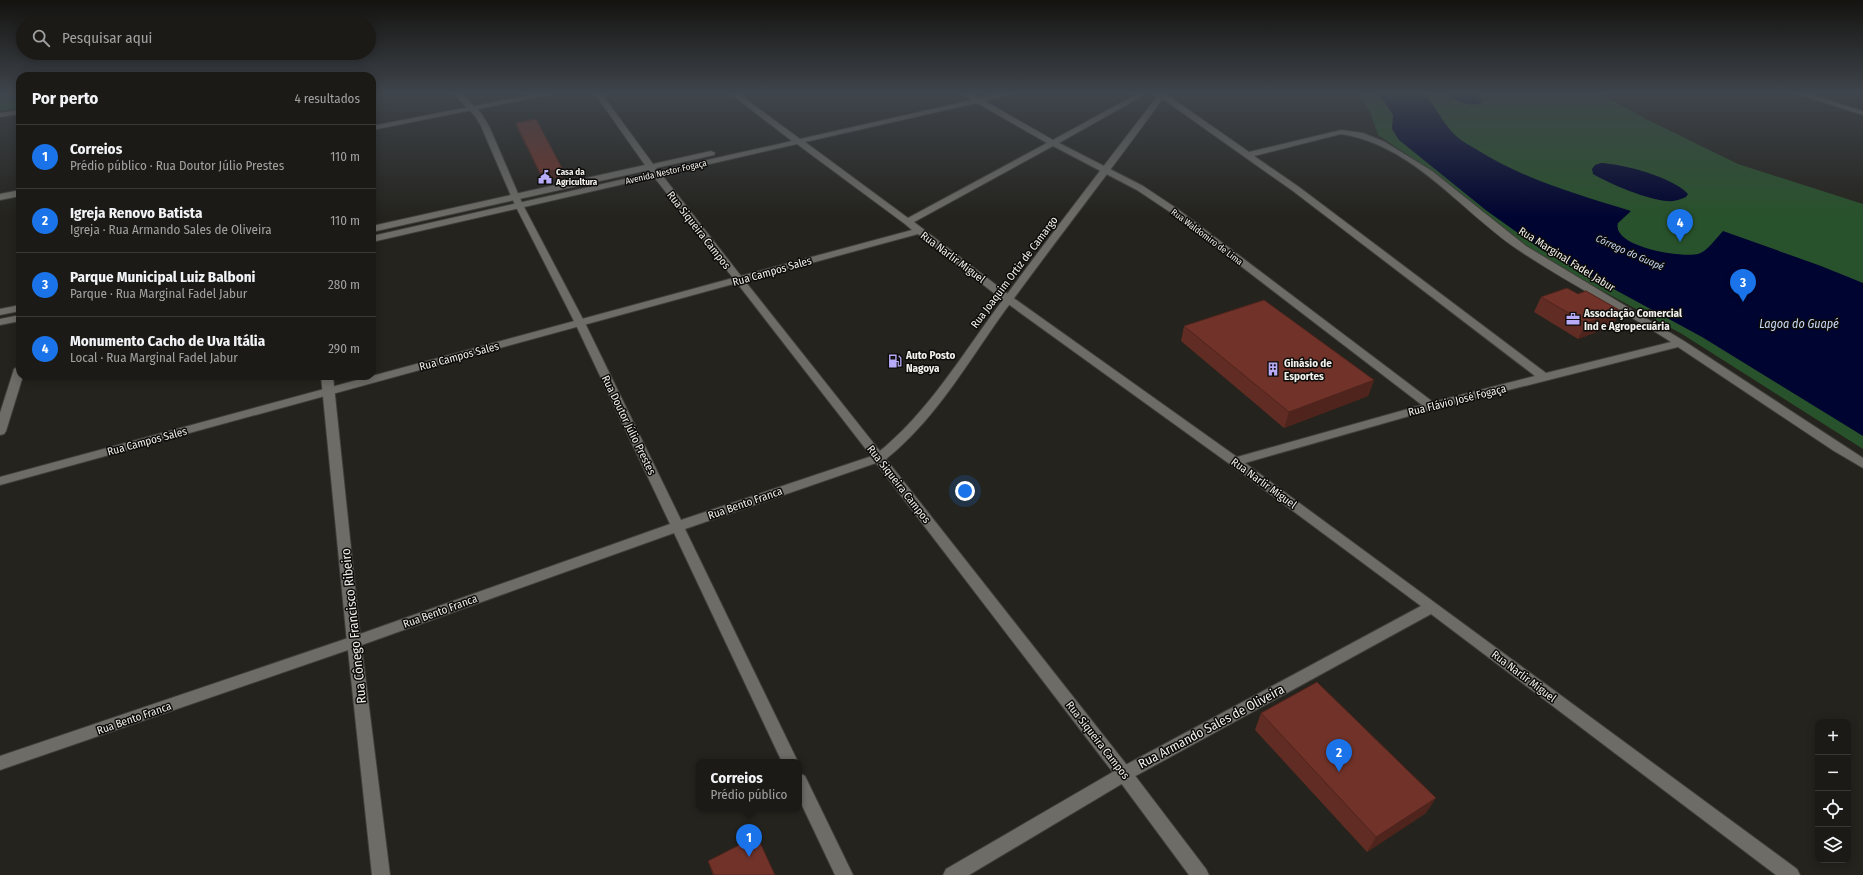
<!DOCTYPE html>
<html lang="pt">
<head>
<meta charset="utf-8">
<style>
	:root { --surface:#1b1a16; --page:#282723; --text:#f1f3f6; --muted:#a0a1a1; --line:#393835; --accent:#1a73e8 }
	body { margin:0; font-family:"Fira Sans Condensed",sans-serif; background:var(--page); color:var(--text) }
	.controls { position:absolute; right:12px; bottom:12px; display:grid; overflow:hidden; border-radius:8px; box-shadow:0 2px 10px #0003 }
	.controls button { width:36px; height:36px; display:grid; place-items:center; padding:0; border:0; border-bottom:1px solid var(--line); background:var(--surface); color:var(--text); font:20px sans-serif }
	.you { position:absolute; left:965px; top:491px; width:14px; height:14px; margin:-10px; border:3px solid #fff; border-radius:50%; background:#1a73e8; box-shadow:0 0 0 6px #1a73e833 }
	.badge { display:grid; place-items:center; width:26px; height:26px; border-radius:50%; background:var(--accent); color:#fff; font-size:13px; font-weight:700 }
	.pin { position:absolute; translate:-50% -33px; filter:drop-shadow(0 1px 2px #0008) }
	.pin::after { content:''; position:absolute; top:21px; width:14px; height:12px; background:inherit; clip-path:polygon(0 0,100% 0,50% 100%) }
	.popup { position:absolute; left:696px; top:759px; width:106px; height:52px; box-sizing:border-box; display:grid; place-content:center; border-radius:8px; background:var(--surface); filter:drop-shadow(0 1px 3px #0005); font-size:13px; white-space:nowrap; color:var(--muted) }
	.popup b { font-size:15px; color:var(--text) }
	.popup::after { content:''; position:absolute; left:50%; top:100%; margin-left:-8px; border:8px solid transparent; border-top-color:var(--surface) }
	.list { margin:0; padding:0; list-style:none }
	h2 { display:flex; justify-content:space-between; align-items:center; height:52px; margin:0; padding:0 16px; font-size:17px }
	h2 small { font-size:13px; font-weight:400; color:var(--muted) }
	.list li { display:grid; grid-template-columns:26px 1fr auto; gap:12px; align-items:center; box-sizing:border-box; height:64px; padding:0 16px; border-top:1px solid var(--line) }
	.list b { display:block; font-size:15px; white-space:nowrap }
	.list p { margin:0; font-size:13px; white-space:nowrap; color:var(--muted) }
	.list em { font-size:13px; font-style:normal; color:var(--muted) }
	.icon { flex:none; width:22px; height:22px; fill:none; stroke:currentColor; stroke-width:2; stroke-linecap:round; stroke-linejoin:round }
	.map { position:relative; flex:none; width:1863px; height:875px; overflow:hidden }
	.search { position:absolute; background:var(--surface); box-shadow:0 2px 10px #0003; left:16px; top:16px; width:360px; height:44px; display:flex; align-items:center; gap:10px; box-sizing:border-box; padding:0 14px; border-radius:22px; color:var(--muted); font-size:15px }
	.panel { position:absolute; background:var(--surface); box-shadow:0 2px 10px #0003; left:16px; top:72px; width:360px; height:308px; border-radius:12px }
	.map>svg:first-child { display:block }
	.green { fill:#28522b }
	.water { fill:#000431 }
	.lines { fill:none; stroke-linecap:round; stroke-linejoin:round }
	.minor-casing { stroke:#3f3e3a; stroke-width:2 }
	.secondary-casing { stroke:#3f3e3a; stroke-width:2 }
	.minor { fill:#6d6c66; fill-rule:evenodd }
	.secondary { fill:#6d6c66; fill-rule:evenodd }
	.wall { fill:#612c23 }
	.shaded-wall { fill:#4f241d }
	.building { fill:#713329; stroke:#4f241d }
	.labels { text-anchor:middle; stroke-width:3; stroke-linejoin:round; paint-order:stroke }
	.far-poi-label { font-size:9px; font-weight:bold; fill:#f1f0ec; stroke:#0d0c0a; text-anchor:start }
	.far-street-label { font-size:9px; fill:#f1f0ec; stroke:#0d0c0a }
	.far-water-label { font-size:10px; font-style:italic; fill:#c9dafa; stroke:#0d0c0a }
	.street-label { font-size:11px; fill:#f1f0ec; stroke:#0d0c0a }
	.poi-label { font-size:11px; font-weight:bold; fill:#f1f0ec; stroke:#0d0c0a; text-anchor:start }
	.water-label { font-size:12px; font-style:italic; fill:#c9dafa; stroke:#0d0c0a }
	.near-street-label { font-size:13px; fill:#f1f0ec; stroke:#0d0c0a }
</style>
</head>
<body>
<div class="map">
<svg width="1863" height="875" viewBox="0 0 1863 875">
	<rect width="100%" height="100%" fill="#24231d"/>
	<path class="green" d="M 0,95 L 20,95 L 20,108 L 0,111 Z
		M 1359,95 L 1603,95 L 1646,119 L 1738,164 L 1863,204 L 1863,449 L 1682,334 L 1566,271 L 1529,248 L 1435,173 L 1378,135 L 1370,111 Z"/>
	<path class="water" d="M 1380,95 L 1426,95 C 1436,107 1442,122 1454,134 C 1461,141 1471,146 1479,151 C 1526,180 1579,195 1631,211 L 1618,223 C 1611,247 1682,258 1698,254 C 1708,251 1716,238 1723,231 L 1821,266 L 1863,283 L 1863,436 L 1702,337 L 1542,250 L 1487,211 L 1399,140 L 1392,129 L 1393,115 Z
		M 1448,95 L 1477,95 L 1482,102 C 1471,109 1458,101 1448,95 Z
		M 1601,163 C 1623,164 1673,177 1688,194 L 1686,197 C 1681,199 1674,202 1668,201 C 1648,200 1610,184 1593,174 L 1592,169 L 1595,165 Z"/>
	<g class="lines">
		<g class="minor-casing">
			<path id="minor" d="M 536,94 L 553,94 L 372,130 L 372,126 Z
				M 595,94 L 602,94 L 653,164 L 711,151 L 715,153 L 714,155 L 656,168 L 658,171 L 792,141 L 731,94 L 739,94 L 800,139 L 972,100 L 964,94 L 973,94 L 979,98 L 995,94 L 1010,94 L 985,101 L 1053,140 L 1137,94 L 1146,94 L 1059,143 L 1143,186 L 1179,210 L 1433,402 L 1535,376 L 1293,191 L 1160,97 L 1154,94 L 1166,94 L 1249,152 L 1341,130 L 1363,133 L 1385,142 L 1432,171 L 1526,246 L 1684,341 L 1863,458 L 1863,468 L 1834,451 L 1678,347 L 1434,409 L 1245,463 L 1797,869 L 1800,875 L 1776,875 L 1431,614 L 1130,779 L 969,875 L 943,875 L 946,869 L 1118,769 L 1421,606 L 1231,465 L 1004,301 L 918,234 L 745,281 L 883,455 L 885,458 L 883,461 L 875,461 L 737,283 L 0,485 L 0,477 L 733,278 L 654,177 L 372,242 L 372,236 L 651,173 L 649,170 L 372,232 L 372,226 L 645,165 ZM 977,103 L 1047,143 L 908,218 L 805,142 ZM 1341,134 C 1413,145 1460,210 1517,249 C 1567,283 1621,309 1671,342 L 1546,373 L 1299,187 L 1254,156 ZM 797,144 L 905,224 L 912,230 L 741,276 L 662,175 ZM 1053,146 L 1137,190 L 1173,214 L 1422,405 L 1237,457 L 1012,297 L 914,222 Z
				M 1797,94 L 1809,94 L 1863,111 L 1863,115 Z
				M 20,190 L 20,196 L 0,200 L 0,194 Z
				M 20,305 L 20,311 L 0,315 L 0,309 Z
				M 20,315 L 20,321 L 0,325 L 0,319 Z
				M 20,366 L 20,376 L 23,376 L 6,431 L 4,434 L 0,435 L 0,413 L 14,369 Z
				M 354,636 L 359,638 L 361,642 L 390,875 L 372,875 L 348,650 L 0,770 L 0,756 Z"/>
		</g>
		<g class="secondary-casing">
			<path id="secondary" d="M 454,94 L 462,94 L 481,113 L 489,126 L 523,205 L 585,323 L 681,520 L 875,455 C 929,413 964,351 1005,297 C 1055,229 1107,162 1159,94 L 1166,94 C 1116,164 1063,231 1012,301 C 972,354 939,417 886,459 L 1130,769 L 1206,869 L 1209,875 L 1189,875 L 1118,779 L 876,463 L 685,529 L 798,762 L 782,762 L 674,533 L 359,646 L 354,648 L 349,646 L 347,642 L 321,376 L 333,376 L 360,634 L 670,524 L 575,323 L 515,205 L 481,126 L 475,116 Z
				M 20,110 L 20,114 L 0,117 L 0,113 Z
				M 799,773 L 805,776 L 853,875 L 835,875 L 799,799 Z"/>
		</g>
		<use href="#minor" class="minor"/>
		<use href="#secondary" class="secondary"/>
	</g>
	<path class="wall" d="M 516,123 L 562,168 L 564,176 L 543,180 L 518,130 Z
		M 1578,294 L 1621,311 L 1612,326 L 1578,339 L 1534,312 L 1541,297 Z
		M 1184,326 L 1374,380 L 1368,396 L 1284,428 L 1181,341 Z
		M 1261,713 L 1426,813 L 1367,852 L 1255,730 Z
		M 708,861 L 775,875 L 713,875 Z"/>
	<path class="shaded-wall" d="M 562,168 L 564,176 L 543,180 L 540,173 Z
		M 1621,311 L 1612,326 L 1578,339 L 1586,323 Z
		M 1374,380 L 1368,396 L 1284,428 L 1289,412 Z
		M 1436,798 L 1426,813 L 1367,852 L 1376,837 Z"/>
	<path class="building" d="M 536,119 L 562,168 L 540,173 L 516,123 Z
		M 1567,288 L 1578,294 L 1586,291 L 1621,311 L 1586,323 L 1541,297 Z
		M 1264,300 L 1374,380 L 1289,412 L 1184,326 Z
		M 1317,682 L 1436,798 L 1376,837 L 1261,713 Z
		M 757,836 L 775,875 L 714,875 L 708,861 Z"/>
	<linearGradient id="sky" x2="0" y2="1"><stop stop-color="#141310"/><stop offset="0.43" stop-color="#3f454c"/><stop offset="1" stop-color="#3f454c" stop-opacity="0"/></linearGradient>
	<rect width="1863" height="217" fill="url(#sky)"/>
	<defs>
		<g id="civic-bare" transform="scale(1.08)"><path d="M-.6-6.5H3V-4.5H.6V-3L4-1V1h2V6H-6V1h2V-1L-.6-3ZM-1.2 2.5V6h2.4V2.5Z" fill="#b8abf7" stroke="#0d0c0a" stroke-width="2.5" paint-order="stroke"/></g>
		<g id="office-bare" transform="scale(1.08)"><path d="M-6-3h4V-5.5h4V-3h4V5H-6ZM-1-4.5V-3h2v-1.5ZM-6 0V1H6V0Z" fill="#b8abf7" stroke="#0d0c0a" stroke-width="2.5" paint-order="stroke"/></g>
		<g id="fuel-bare" transform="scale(1.08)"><path d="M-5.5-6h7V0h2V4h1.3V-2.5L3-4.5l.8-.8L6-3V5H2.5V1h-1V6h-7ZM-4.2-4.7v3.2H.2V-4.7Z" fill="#b8abf7" stroke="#0d0c0a" stroke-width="2.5" paint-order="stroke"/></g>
		<g id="building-bare" transform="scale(1.08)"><path d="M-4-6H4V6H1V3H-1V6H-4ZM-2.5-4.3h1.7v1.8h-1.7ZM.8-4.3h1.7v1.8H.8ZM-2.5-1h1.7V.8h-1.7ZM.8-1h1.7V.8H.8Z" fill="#b8abf7" stroke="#0d0c0a" stroke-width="2.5" paint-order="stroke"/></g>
	</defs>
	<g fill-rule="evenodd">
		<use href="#civic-bare" x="545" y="177"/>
		<use href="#office-bare" x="1573" y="319"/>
		<use href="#fuel-bare" x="895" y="361"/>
		<use href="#building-bare" x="1273" y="369"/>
	</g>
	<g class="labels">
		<g class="far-poi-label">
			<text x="556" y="175">Casa da<tspan x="556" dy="10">Agricultura</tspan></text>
		</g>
		<g class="far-street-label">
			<text transform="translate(666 172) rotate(-13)" y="3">Avenida Nestor Fogaça</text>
			<text transform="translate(1207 237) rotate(37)" y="3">Rua Waldomiro de Lima</text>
		</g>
		<g class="far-water-label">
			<text transform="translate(1630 252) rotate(24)" y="4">Córrego do Guapé</text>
		</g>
		<g class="street-label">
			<text transform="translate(699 230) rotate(52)" y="4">Rua Siqueira Campos</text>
			<text transform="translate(953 257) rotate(37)" y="4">Rua Narlir Miguel</text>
			<text transform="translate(1567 259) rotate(32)" y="4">Rua Marginal Fadel Jabur</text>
			<text transform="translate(772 271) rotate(-16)" y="4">Rua Campos Sales</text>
			<text transform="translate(1014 272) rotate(-53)" y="4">Rua Joaquim Ortiz de Camargo</text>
			<text transform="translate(459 356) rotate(-15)" y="4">Rua Campos Sales</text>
			<text transform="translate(1457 400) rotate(-14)" y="4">Rua Flávio José Fogaça</text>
			<text transform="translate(629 425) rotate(64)" y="4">Rua Doutor Júlio Prestes</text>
			<text transform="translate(147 441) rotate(-15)" y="4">Rua Campos Sales</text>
			<text transform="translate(1264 483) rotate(36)" y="4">Rua Narlir Miguel</text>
			<text transform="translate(899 484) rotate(52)" y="4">Rua Siqueira Campos</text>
			<text transform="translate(745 503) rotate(-19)" y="4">Rua Bento Franca</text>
			<text transform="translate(440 611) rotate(-20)" y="4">Rua Bento Franca</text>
			<text transform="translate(1524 676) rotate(37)" y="4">Rua Narlir Miguel</text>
			<text transform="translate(134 718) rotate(-19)" y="4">Rua Bento Franca</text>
			<text transform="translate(1098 740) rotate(52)" y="4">Rua Siqueira Campos</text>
		</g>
		<g class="poi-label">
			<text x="1584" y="317">Associação Comercial<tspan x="1584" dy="13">Ind e Agropecuária</tspan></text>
			<text x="906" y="359">Auto Posto<tspan x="906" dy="13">Nagoya</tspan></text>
			<text x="1284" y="367">Ginásio de<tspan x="1284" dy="13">Esportes</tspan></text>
		</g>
		<g class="water-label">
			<text x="1799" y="328">Lagoa do Guapé</text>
		</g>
		<g class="near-street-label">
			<text transform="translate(353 626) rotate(-96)" y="5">Rua Cônego Francisco Ribeiro</text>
			<text transform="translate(1211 726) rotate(-28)" y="5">Rua Armando Sales de Oliveira</text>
		</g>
	</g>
</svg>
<div class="controls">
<button>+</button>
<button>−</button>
<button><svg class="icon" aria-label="locate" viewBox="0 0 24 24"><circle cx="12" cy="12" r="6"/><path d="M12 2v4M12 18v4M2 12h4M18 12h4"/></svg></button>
<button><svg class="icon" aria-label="layers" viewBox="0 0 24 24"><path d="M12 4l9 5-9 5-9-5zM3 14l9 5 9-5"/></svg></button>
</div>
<div class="you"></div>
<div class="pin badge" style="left:749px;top:857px">1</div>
<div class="popup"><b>Correios</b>Prédio público</div>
<div class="pin badge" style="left:1339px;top:772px">2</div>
<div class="pin badge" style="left:1743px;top:302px">3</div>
<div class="pin badge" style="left:1680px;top:242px">4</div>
<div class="search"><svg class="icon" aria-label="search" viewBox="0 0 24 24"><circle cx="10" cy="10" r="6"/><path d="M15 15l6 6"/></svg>Pesquisar aqui</div>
<section class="panel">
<h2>Por perto<small>4 resultados</small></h2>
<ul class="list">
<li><span class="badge">1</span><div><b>Correios</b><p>Prédio público · Rua Doutor Júlio Prestes</p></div><em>110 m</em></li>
<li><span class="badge">2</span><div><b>Igreja Renovo Batista</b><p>Igreja · Rua Armando Sales de Oliveira</p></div><em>110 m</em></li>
<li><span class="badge">3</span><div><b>Parque Municipal Luiz Balboni</b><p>Parque · Rua Marginal Fadel Jabur</p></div><em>280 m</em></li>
<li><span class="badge">4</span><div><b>Monumento Cacho de Uva Itália</b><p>Local · Rua Marginal Fadel Jabur</p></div><em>290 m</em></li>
</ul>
</section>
</div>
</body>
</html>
